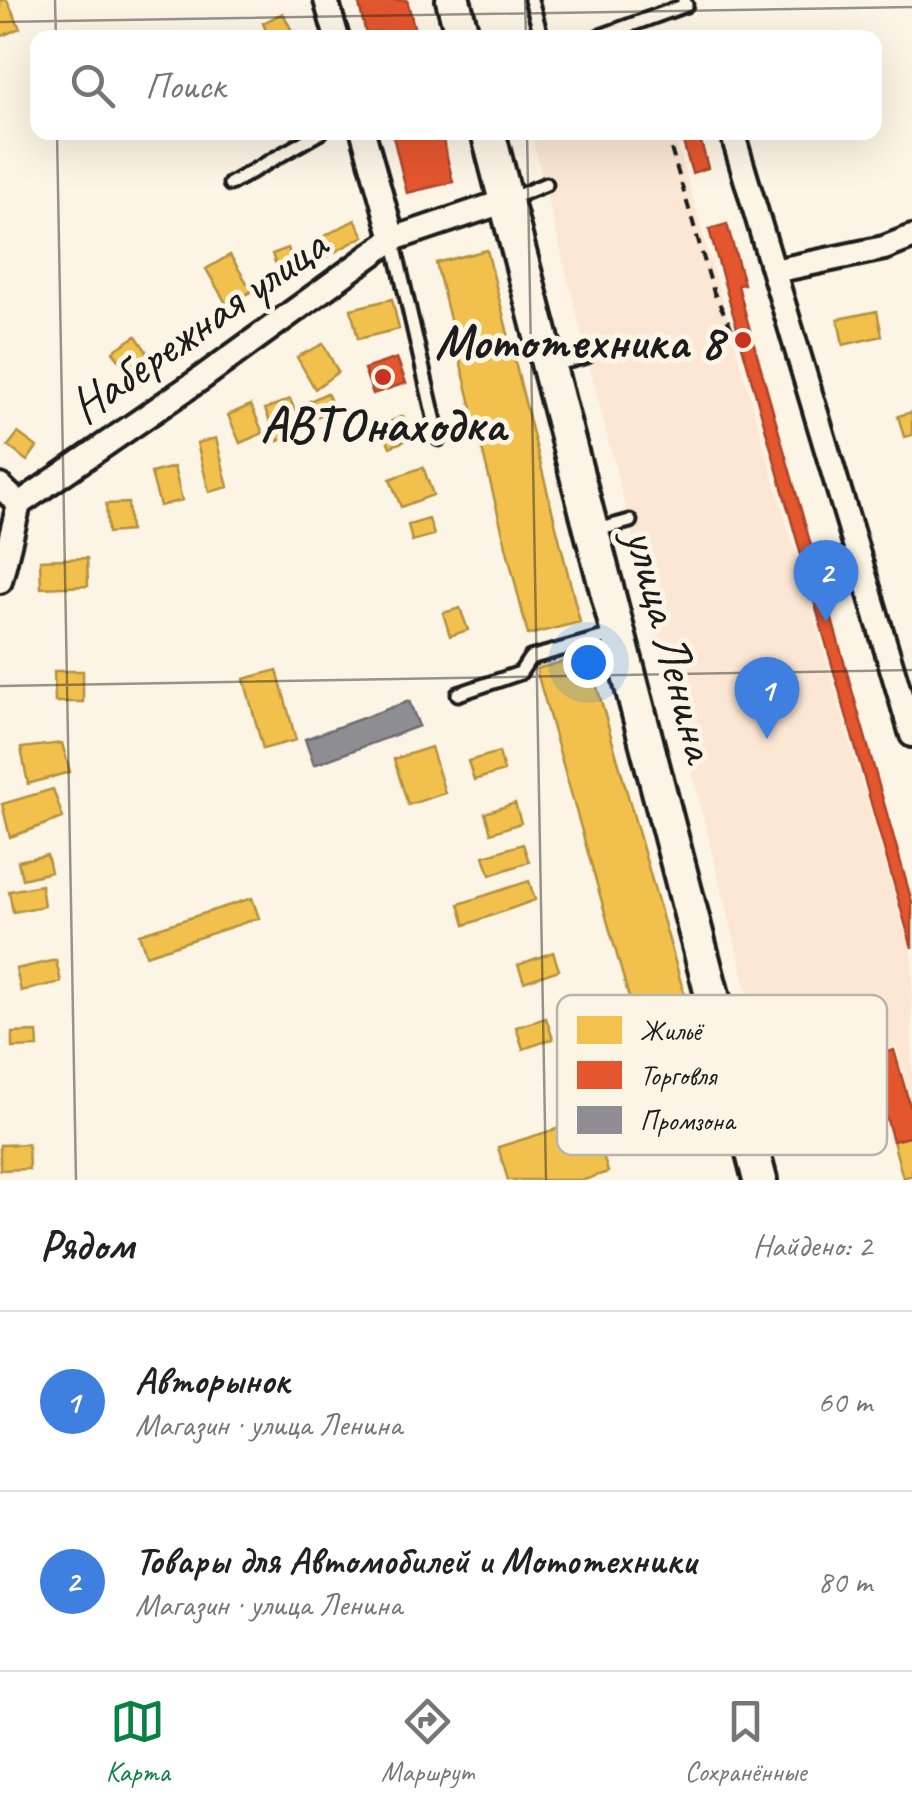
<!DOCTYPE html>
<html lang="ru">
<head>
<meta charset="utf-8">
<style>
	:root { --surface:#fff; --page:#f2f2f2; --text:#222; --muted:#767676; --line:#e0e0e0; --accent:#0b8043 }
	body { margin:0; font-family:Caveat,sans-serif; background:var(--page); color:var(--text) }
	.you { position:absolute; left:588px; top:662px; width:35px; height:35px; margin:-25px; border:8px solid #fff; border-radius:50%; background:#1a73e8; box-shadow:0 0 0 15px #1a73e833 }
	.badge { display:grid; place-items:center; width:65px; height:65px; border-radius:50%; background:var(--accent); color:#fff; font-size:32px; font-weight:700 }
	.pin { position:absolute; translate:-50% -82px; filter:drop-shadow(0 2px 5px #0008) }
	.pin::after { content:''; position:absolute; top:52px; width:35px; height:30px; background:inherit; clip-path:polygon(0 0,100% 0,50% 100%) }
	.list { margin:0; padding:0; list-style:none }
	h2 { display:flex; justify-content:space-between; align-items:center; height:130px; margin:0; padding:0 40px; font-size:42px }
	h2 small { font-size:32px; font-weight:400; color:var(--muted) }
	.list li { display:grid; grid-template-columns:65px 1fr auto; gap:30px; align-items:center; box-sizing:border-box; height:180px; padding:0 40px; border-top:2px solid var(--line) }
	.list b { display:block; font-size:38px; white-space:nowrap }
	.list p { margin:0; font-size:32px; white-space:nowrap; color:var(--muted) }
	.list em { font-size:32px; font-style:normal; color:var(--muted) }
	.icon { flex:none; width:55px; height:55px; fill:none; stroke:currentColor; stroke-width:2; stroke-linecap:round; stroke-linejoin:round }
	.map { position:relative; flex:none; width:912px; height:1180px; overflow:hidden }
	.search { position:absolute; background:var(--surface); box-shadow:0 10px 40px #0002; left:30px; right:30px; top:30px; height:110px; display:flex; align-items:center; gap:25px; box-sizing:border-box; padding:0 35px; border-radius:20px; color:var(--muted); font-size:38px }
	.sheet { height:490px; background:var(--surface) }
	nav { display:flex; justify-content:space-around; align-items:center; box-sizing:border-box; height:140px; border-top:2px solid var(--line); background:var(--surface); font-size:28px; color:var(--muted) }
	nav a { display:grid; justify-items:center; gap:5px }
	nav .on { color:var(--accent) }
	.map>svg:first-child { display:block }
	.built { fill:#fbe7d3 }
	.homes { fill:#f2c14e; stroke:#b2903f; stroke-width:2.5 }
	.shops { fill:#e4572e; stroke:#a84529; stroke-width:2.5 }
	.industry { fill:#8d8d92; stroke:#6b6b6f; stroke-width:2.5 }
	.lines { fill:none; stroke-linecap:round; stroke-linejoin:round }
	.service-casing { stroke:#1c1c1c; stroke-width:19 }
	.minor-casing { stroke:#1c1c1c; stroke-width:30 }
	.secondary-casing { stroke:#1c1c1c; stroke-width:40 }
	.path { stroke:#1c1c1c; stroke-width:4; stroke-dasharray:10 8; stroke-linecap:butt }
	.service { stroke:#fcf5e5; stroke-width:11 }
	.minor { stroke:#fcf5e5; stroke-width:22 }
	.secondary { stroke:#fcf5e5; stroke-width:32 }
	.ticks { fill:none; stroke:#1c1c1c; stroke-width:2.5; stroke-opacity:0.45 }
	.poi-dot { fill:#c8321e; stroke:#fcf5e5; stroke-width:4 }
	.labels { text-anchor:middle; stroke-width:10; stroke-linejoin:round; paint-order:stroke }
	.street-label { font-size:50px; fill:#1c1c1c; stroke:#fcf5e5 }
	.poi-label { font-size:50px; font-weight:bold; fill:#1c1c1c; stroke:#fcf5e5; text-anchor:end }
	.key { fill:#fcf5e5; stroke:#b9b4a9; stroke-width:2.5 }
	.key-label { font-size:28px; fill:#1c1c1c }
</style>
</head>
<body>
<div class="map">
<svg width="912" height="1180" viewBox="0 0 912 1180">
	<rect width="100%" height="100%" fill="#fcf5e5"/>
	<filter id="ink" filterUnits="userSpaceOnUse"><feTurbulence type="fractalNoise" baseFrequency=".01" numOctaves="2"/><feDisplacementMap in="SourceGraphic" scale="20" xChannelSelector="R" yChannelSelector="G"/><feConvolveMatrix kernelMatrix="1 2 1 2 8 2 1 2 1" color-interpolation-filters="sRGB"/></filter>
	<g filter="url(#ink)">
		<path class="built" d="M 531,133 L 674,133 L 912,957 L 912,1102 L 896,1046 L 769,1078 Z"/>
		<path class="homes" d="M 0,0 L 7,0 L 20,28 L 0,37 Z
			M 283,13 L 293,33 L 283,38 L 269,38 L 263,23 Z
			M 355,220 L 364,236 L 322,259 L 313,242 Z
			M 288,248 L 299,277 L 283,283 L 272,254 Z
			M 487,250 L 580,622 L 528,635 L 436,263 Z
			M 230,255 L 252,291 L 227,305 L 206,269 Z
			M 392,299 L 399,329 L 358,339 L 351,309 Z
			M 877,311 L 882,336 L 843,345 L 838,319 Z
			M 136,336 L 160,371 L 136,387 L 113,351 Z
			M 323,344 L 338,372 L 315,389 L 297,357 Z
			M 327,393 L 334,408 L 307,422 L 299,406 Z
			M 290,399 L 303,430 L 278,441 L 265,409 Z
			M 251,405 L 263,433 L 240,443 L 228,415 Z
			M 912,412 L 912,435 L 904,437 L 898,416 Z
			M 403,416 L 412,438 L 390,447 L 381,426 Z
			M 18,433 L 37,447 L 27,461 L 8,446 Z
			M 216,438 L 228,487 L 209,492 L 197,443 Z
			M 174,467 L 182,500 L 160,506 L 151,473 Z
			M 423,467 L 433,495 L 401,507 L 390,479 Z
			M 128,503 L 130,531 L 108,533 L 106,504 Z
			M 429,519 L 434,535 L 412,541 L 408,525 Z
			M 87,558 L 88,586 L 41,588 L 40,560 Z
			M 460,608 L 468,630 L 450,636 L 443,613 Z
			M 588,655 L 693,1025 L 641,1040 L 536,669 Z
			M 277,670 L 296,740 L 263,749 L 244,679 Z
			M 54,671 L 83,671 L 83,702 L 55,702 Z
			M 62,743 L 70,772 L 28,784 L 21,748 Z
			M 431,747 L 445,793 L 408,805 L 394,759 Z
			M 499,752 L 504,771 L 474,780 L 468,761 Z
			M 53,789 L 63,818 L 10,837 L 2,804 Z
			M 515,803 L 521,823 L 491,833 L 485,813 Z
			M 523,844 L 529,862 L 490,875 L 484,856 Z
			M 47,855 L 51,872 L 22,879 L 18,861 Z
			M 529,881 L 535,900 L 465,925 L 459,904 Z
			M 41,885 L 44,906 L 13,912 L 9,891 Z
			M 252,898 L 259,918 L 146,955 L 139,934 Z
			M 553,952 L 559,970 L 524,982 L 518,965 Z
			M 56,960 L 61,982 L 21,991 L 16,969 Z
			M 546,1018 L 553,1039 L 523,1049 L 516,1027 Z
			M 37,1032 L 38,1047 L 12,1048 L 12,1033 Z
			M 592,1118 L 608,1172 L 584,1180 L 508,1180 L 498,1147 Z
			M 912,1136 L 912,1175 L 903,1178 L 893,1141 Z
			M 28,1144 L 29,1169 L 0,1170 L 0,1145 Z"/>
		<path class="shops" d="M 358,0 L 407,0 L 417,38 L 367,38 Z
			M 392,132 L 441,132 L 453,182 L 407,193 Z
			M 700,138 L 708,168 L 692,173 L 683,142 Z
			M 727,224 L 744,284 L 738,285 L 746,316 L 912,902 L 912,948 L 709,229 Z
			M 397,358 L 406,383 L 373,394 L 364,369 Z
			M 894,1050 L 912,1113 L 912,1136 L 893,1141 L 876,1081 L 794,1105 L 787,1080 Z"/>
		<path class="industry" d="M 409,701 L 419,726 L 314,765 L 305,739 Z"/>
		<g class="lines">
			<g class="service-casing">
				<path id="service" d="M 531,0 L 542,38
					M 595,38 L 686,5 L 684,0
					M 230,184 L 321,132
					M 510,199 L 546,184
					M 393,239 L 439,439
					M 554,365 L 587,356
					M 597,530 L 630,521
					M 458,694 L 520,673 L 530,658 L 615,634"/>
			</g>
			<g class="minor-casing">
				<path id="minor" d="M 326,0 L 337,38
					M 363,132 L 393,239
					M 732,132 L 912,735
					M 774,271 L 884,248 L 912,237
					M 0,486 L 19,504
					M 0,581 L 19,504 L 199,380 L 393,239 L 506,201"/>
			</g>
			<g class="secondary-casing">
				<path id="secondary" d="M 453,0 L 463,38
					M 488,132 L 760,1180"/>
			</g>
			<path class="path" d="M 666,132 L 714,293 L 738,341"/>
			<use href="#service" class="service"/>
			<use href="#minor" class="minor"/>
			<use href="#secondary" class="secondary"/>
		</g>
	</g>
	<path class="ticks" d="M 55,0 L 56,38M 525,0 L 526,38M 0,22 L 912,7M 57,132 L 76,1180M 527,132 L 546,1180M 0,686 L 912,670"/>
	<g class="poi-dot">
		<circle cx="743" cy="340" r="10"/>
		<circle cx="383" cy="377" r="10"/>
	</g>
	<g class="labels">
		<g class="street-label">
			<text transform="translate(197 324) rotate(-35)" y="18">Набережная улица</text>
			<text transform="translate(673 644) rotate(75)" y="18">улица Ленина</text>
		</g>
		<g class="poi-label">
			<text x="723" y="358">Мототехника 8</text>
			<text x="383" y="441" text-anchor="middle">АВТОнаходка</text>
		</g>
	</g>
	<rect x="557" y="995" width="330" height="160" rx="15" class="key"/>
	<rect x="577" y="1016" width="45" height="28" fill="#f2c14e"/>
	<rect x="577" y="1061" width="45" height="28" fill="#e4572e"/>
	<rect x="577" y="1106" width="45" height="28" fill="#8d8d92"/>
	<g class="key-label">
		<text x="640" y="1040">Жильё</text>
		<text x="640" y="1085">Торговля</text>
		<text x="640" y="1130">Промзона</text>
	</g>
</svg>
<div class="you"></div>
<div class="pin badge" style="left:767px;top:739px;background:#3f7fe0">1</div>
<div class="pin badge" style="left:826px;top:622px;background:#3f7fe0">2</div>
<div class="search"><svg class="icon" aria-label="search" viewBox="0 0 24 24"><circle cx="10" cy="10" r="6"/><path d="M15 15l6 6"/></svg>Поиск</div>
</div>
<section class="sheet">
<h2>Рядом<small>Найдено: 2</small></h2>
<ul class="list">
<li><span class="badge" style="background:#3f7fe0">1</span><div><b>Авторынок</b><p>Магазин · улица Ленина</p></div><em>60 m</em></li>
<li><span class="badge" style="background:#3f7fe0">2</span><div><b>Товары для Автомобилей и Мототехники</b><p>Магазин · улица Ленина</p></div><em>80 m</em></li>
</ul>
</section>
<nav>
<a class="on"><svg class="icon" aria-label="map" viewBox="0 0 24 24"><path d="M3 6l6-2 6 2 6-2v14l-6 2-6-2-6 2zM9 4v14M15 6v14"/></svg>Карта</a>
<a><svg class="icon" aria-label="directions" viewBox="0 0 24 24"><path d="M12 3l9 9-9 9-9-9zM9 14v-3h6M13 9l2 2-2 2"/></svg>Маршрут</a>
<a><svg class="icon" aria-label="saved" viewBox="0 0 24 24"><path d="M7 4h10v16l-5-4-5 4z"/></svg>Сохранённые</a>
</nav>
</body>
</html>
